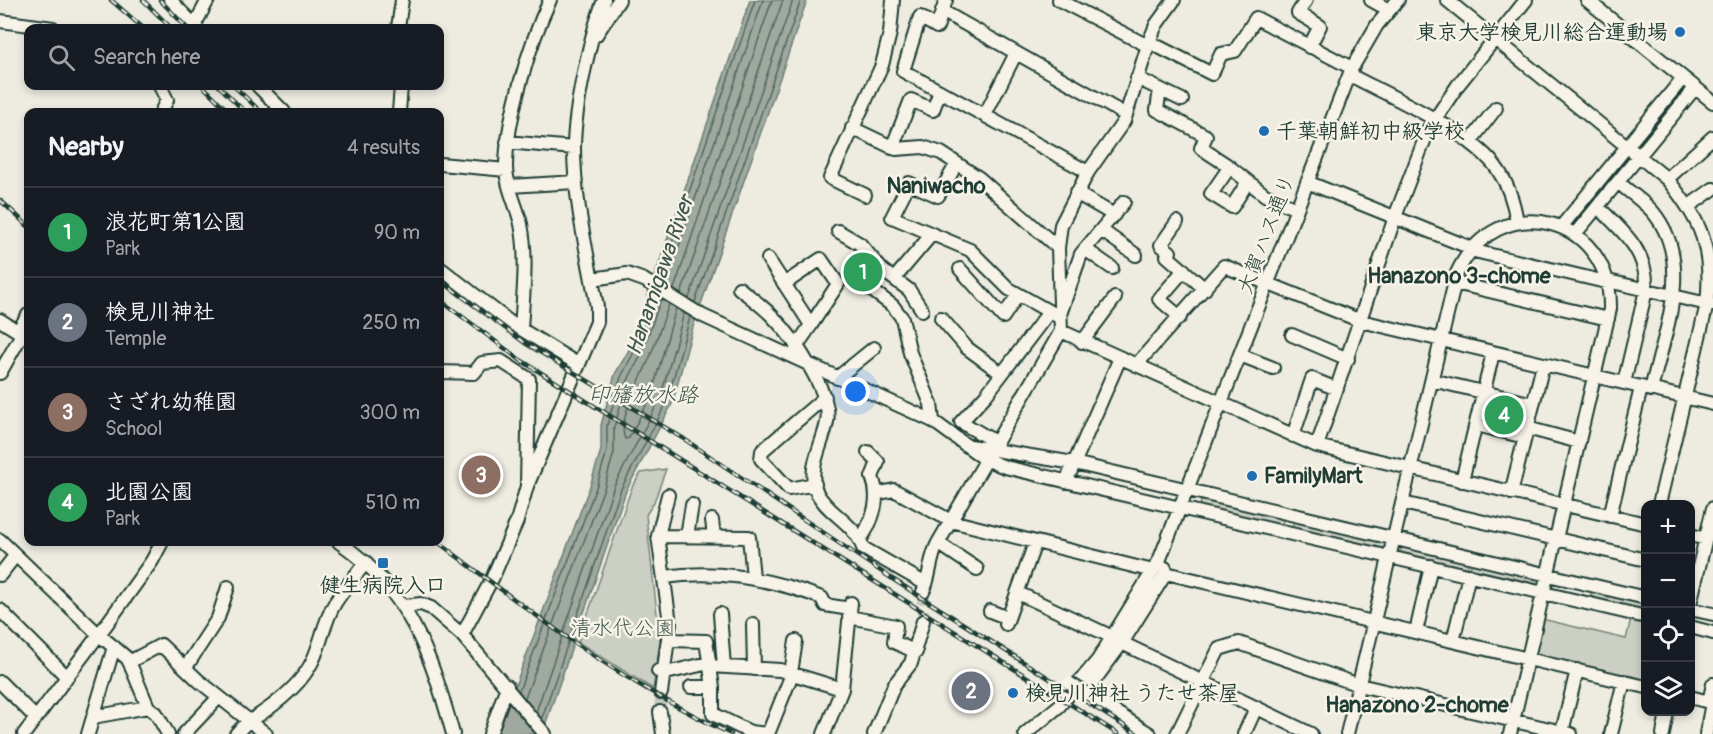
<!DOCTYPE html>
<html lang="en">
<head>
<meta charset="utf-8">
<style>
	:root { --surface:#171b24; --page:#242831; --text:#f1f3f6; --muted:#9ea1a6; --line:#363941; --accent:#b45309 }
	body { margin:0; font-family:Pangolin,"Klee One",sans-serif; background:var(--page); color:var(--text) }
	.controls { position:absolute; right:18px; bottom:18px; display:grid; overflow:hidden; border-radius:12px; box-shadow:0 3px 9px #0003 }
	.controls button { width:54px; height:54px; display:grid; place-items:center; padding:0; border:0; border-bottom:2px solid var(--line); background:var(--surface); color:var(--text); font:30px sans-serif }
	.you { position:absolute; left:856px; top:392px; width:21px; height:21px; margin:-15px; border:4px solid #fff; border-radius:50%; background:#1a73e8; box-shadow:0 0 0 9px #1a73e833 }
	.badge { display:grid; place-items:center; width:39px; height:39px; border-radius:50%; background:var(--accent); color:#fff; font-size:20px; font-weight:700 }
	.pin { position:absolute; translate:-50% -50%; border:3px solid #fff; box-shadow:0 2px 6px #0006 }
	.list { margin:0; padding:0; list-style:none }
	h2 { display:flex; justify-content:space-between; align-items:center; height:78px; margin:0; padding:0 24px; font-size:26px }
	h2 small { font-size:20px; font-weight:400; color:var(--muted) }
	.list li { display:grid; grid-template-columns:39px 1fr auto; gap:18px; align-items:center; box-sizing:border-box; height:90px; padding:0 24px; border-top:2px solid var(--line) }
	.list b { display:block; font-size:22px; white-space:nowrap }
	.list p { margin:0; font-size:20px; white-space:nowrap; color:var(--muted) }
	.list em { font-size:20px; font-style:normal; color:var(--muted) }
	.icon { flex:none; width:33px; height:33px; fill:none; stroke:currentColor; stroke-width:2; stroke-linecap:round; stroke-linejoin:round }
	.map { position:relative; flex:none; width:1713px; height:734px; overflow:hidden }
	.search { position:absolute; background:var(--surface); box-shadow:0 3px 9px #0003; left:24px; top:24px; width:420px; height:66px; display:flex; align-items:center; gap:15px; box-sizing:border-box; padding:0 21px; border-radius:12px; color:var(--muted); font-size:22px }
	.panel { position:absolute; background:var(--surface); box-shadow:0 3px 9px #0003; left:24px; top:108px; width:420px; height:438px; border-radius:12px }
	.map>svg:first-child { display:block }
	.green { fill:#cccfc4; stroke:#76867c; stroke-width:1.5 }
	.water { fill:#9fa99f; stroke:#6c7e74; stroke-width:1.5 }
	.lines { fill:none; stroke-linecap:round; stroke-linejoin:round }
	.shore { stroke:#52685f; stroke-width:1.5 }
	.minor-tunnel { stroke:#c5c9be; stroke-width:12; stroke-dasharray:12 6; stroke-linecap:butt }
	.minor-casing { stroke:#1f3d34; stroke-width:16 }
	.minor { stroke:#f7f3e8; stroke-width:12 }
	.rail-casing { stroke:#1f3d34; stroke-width:4.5 }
	.rail { stroke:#f7f3e8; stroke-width:2; stroke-dasharray:7; stroke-linecap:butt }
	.minor-bridge-casing { stroke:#1f3d34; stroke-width:16; stroke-linecap:butt }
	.minor-bridge { stroke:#f7f3e8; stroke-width:12 }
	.poi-dot { fill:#1f6fb2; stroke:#f7f3e8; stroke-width:2 }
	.labels { text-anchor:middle; stroke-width:5; stroke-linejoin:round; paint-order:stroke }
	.poi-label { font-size:21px; font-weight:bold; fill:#1f3d34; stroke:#f7f3e8; text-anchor:start }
	.street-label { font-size:21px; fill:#1f3d34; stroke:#f7f3e8 }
	.park-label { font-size:21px; fill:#425a51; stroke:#f7f3e8 }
	.neighbourhood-label { font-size:22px; font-weight:bold; fill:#1f3d34; stroke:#f7f3e8 }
	.water-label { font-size:22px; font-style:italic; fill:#3f584f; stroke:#f7f3e8 }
</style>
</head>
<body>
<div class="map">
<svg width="1713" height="734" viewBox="0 0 1713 734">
	<rect width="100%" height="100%" fill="#eeece1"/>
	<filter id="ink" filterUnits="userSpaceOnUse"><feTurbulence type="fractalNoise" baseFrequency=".0167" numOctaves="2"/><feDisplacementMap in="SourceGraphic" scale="12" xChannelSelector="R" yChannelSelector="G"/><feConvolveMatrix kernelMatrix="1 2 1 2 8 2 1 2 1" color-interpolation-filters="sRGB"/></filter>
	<g filter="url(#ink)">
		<path class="green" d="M 863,257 L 879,275 L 866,287 L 847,270 Z
			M 1488,398 L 1527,407 L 1524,432 L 1482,424 Z
			M 666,469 L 654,502 L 646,515 L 660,641 L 653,689 L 578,642 L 632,487 L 641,473 Z
			M 1202,497 L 1282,516 L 1283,522 L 1279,527 L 1199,509 Z
			M 1294,521 L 1385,540 L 1386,550 L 1295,531 L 1292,528 Z
			M 1402,546 L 1469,560 L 1467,572 L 1399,554 Z
			M 1472,561 L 1540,577 L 1540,586 L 1469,572 Z
			M 1592,589 L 1645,602 L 1645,614 L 1590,601 Z
			M 1542,619 L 1626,639 L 1631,619 L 1645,623 L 1645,682 L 1536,656 L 1534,652 Z"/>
		<path class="water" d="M 750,0 L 807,0 L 693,327 L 672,404 L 626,491 L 542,734 L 497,734 L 591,483 L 601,450 L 601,425 L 615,374 L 629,350 Z"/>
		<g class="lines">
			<path class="shore" d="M 659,280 L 755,0
				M 666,284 L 763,0
				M 674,289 L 772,0
				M 681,294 L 783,0
				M 689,298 L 793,0
				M 695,302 L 801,0
				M 669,304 C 663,321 657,339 650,357 C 643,376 616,420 625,439 L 629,438 L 651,396 L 676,308
				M 519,691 L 597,485 L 607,451 L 607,426 L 621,377 L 634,352 L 654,295
				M 525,698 L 604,488 L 614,452 L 614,427 L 628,380 L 641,355 L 661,299
				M 536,712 L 614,486 L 660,399 L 684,313
				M 542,718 L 621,489 L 667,402 L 690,317"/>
			<path class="minor-tunnel" d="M 923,592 L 923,621
				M 660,712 L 661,693"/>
			<g class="minor-casing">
				<path id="minor" d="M 170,0 L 197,28
					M 946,0 L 937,27 L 920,17 L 903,71 L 1088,172
					M 1059,0 L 1148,46
					M 1306,0 L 1298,13 L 1320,26 L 1309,47
					M 1371,0 L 1389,10
					M 1447,0 L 1667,179 C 1702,221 1713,249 1707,304 L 1659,504
					M 1587,0 L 1713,102
					M 942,11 L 1126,115
					M 0,21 L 53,28
					M 194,26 L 208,0
					M 398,28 L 402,0
					M 596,35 L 619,0
					M 1149,42 L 1212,74 L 1221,54 L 1235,51 L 1256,18 L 1352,68
					M 1350,75 C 1391,97 1473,132 1498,170 C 1509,186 1514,203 1517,222
					M 1137,78 L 1182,100
					M 160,86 L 167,100 L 161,112
					M 258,86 L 284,112
					M 1160,89 L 1157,110 L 1206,136 L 1201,148 L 1227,165 L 1265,195 L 1296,209
					M 399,112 L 401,86
					M 985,115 L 1016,53
					M 852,128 L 896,149 L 923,147 L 941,153 L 979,178 L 1058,248
					M 507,142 L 574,148
					M 1470,142 L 1496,108
					M 892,148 L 911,100 L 933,110 L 940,91
					M 440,164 L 506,170
					M 956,165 L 938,196 L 909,183 L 892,217 L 970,250 L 1009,289 L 1059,317 L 1081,254 L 1124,202
					M 1229,168 L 1211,194 L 1232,207 L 1247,183
					M 1667,179 L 1713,137
					M 1307,182 L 1471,248
					M 1618,182 C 1629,192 1643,201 1653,212 C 1695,263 1664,333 1651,390
					M 510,186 L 576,182
					M 1076,193 L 1114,215
					M 865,195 L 830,178 L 882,65 L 890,33 L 893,0
					M 1689,206 L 1713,189
					M 1598,207 C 1622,230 1649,253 1646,290 L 1624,383
					M 1177,222 L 1161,245 L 1170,252 L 1167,256 L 1205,289
					M 1561,227 L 1683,78
					M 1101,230 L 1136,255
					M 838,231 L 860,244 L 882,270 L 909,290 L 922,310
					M 1575,234 L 1695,88
					M 1085,249 L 1112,268
					M 1470,250 L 1610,283
					M 768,259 L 811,325 L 838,284 L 821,259 L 784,284
					M 440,268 L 511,323 L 576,363
					M 960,269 L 1003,317 L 1018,295
					M 592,279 L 627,274 L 644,280 L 703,316 L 933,421 L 985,459 L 1005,467 L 1646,617
					M 894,279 L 932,234
					M 1608,281 L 1712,305
					M 1455,283 L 1608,319
					M 739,288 C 751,298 764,307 774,318 C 793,337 833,395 827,422 C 823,444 806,470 817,493 C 829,515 855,523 863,548 L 926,584
					M 870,289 L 893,306 L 902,318 L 910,353 L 931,404 L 933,421
					M 1180,317 L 1159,299 L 1184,270
					M 941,318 L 967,348 L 1001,373
					M 0,320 L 27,337
					M 521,329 C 523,295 528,258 521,224 C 517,206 506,186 506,167 C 506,121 530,42 550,0
					M 18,331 L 28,315
					M 1061,331 L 1317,446 L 1646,524
					M 1292,335 L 1348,359
					M 1082,342 L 1115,298
					M 796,347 L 811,325
					M 1240,355 L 1273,368
					M 1136,365 L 1224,266 L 1361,321 L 1713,404
					M 440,372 L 474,373 L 482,363 L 501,361 L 529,379 L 527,485
					M 0,373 L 22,334
					M 837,378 L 874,348
					M 1432,380 L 1533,404
					M 1476,425 L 1525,437
					M 1527,428 L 1579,442
					M 1293,436 L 1312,379 L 1337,389
					M 997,443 L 961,422 L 986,395 L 1049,312
					M 970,446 L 1074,463 L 1646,598
					M 1317,446 L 1395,217 L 1429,128 L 1458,85 L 1526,0
					M 1462,481 L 1493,353
					M 1066,482 L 1120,358
					M 815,484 L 789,489 L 761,459 L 762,451 L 825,397
					M 1511,493 L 1543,365
					M 876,494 L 894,490 L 951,521 L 1149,570
					M 1403,503 L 1646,560
					M 1610,516 L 1641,388
					M 712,520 L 714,536
					M 1690,535 L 1706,539
					M 658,536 L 749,537 L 753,577
					M 687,536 L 692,505
					M 0,540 L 97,633 L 128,659 L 148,707 L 156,713 L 168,734
					M 860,540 C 873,521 881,498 872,477 L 878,462 L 868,452
					M 339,542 C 410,591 431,655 453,734
					M 938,543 L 977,569
					M 1166,573 L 1646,687
					M 0,575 L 15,556
					M 664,577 C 717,569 772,579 822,598 L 825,605 L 850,609
					M 923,592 C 931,576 929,559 938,543 L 1061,331 L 1058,248 L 1061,225 L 1088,172 L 1124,121 L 1149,42 L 1156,25 L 1174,0
					M 1018,593 L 1106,634
					M 1690,604 L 1713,508
					M 404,606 L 421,604 L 431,608 L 462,635 L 545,734
					M 1690,609 L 1713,614
					M 0,610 L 66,676
					M 990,611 L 1008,618
					M 720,614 L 724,667
					M 849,617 L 896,626 L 894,642 L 916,652
					M 753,624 L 754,669
					M 1006,624 L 1035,543
					M 1690,627 L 1713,633
					M 1416,632 L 1431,566
					M 462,635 L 492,579 L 517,521 L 527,486 L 597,322 L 597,307 C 588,255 574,201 574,148 C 574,110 590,36 604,0
					M 669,640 L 706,641 L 713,687 L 713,714 L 750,732 L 768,734
					M 1453,641 L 1469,575
					M 1122,643 L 1311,734
					M 129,662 L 161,645 L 199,681 L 266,734
					M 709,666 L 780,670 L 842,689
					M 186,667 L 218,618 L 228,587
					M 658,671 L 670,672 L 709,663
					M 0,682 L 36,718
					M 691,687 L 713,687
					M 661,693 L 670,623 L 658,536 L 668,495
					M 1690,697 L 1713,703
					M 1709,702 L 1713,684
					M 660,712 L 663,734
					M 93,717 L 148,707
					M 250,721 C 274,706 301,686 313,660 C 322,641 324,621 335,603 C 344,589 356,575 366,562
					M 1562,732 L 1577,670
					M 24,734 L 106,625 L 152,561 L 162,542
					M 88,734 L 114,647
					M 184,734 L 219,697
					M 236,734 L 249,720
					M 490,734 L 507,686
					M 768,734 L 790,679 L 796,641
					M 824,734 L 842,689 L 851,603
					M 874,734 L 894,685 L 911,663 L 923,621
					M 1025,734 L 1059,706 L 1098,660 L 1159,561 L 1352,68 L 1377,25 L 1398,0
					M 1150,734 L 1085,693 L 1122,643 L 1166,573 L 1165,568
					M 1177,734 L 1219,649 L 1239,643 L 1359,685 L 1571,734
					M 1244,734 L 1256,708
					M 1347,734 L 1457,273 C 1497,187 1612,215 1610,309 L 1510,734
					M 1611,734 L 1624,681
					M 1663,734 L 1667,712
					M 1706,734 L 1712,703"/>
			</g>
			<use href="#minor" class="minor"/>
			<g class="rail-casing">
				<path id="rail" d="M 111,0 L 143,28
					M 143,0 L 171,28
					M 160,0 L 187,28
					M 203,86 L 229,112
					M 219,86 L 245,112
					M 234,86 L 261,112
					M 0,200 L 28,226
					M 440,280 L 525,343 L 684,439 L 894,580 L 1137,734
					M 440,300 L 519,359 L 1118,734
					M 438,542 C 534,615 621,682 731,734"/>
			</g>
			<use href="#rail" class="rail"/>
			<g class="minor-bridge-casing">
				<path id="minor-bridge" d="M 1069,683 L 1085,693"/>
			</g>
			<use href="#minor-bridge" class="minor-bridge"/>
		</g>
	</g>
	<g class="poi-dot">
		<circle cx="1680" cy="32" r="6"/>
		<circle cx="1264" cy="131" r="6"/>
		<circle cx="1252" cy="476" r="6"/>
		<rect x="377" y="557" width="12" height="12" rx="3"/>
		<circle cx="1013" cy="693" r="6"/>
	</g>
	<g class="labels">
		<g class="poi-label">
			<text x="1668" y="39" text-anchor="end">東京大学検見川総合運動場</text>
			<text x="1276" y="138">千葉朝鮮初中級学校</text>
			<text x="1264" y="483">FamilyMart</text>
			<text x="383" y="592" text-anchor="middle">健生病院入口</text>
			<text x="1025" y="700">検見川神社 うたせ茶屋</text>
		</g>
		<g class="street-label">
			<text transform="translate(1266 234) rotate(-69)" y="7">大賀ハス通り</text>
		</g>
		<g class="park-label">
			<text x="623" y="635">清水代公園</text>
		</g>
		<g class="neighbourhood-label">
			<text x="936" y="193">Naniwacho</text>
			<text x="1459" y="283">Hanazono 3-chome</text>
			<text x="1417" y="712">Hanazono 2-chome</text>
		</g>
		<g class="water-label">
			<text transform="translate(659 275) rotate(-71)" y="8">Hanamigawa River</text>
			<text x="643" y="402">印旛放水路</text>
		</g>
	</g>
</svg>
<div class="controls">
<button>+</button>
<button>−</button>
<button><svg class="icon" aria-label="locate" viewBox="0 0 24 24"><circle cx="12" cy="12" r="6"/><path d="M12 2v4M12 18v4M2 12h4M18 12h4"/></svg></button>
<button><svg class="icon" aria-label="layers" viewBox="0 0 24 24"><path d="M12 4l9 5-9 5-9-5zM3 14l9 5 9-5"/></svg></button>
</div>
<div class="you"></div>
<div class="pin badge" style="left:863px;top:272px;background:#2e9e5b">1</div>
<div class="pin badge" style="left:971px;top:691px;background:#6b7280">2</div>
<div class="pin badge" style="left:481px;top:475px;background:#8d6e63">3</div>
<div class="pin badge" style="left:1504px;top:415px;background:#2e9e5b">4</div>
<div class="search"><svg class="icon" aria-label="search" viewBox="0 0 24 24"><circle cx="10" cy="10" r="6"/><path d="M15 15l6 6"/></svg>Search here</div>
<section class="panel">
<h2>Nearby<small>4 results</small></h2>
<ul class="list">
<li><span class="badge" style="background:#2e9e5b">1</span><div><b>浪花町第1公園</b><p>Park</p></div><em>90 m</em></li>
<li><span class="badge" style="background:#6b7280">2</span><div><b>検見川神社</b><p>Temple</p></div><em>250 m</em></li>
<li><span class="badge" style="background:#8d6e63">3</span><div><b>さざれ幼稚園</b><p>School</p></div><em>300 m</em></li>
<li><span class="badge" style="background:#2e9e5b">4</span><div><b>北園公園</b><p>Park</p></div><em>510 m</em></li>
</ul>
</section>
</div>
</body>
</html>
